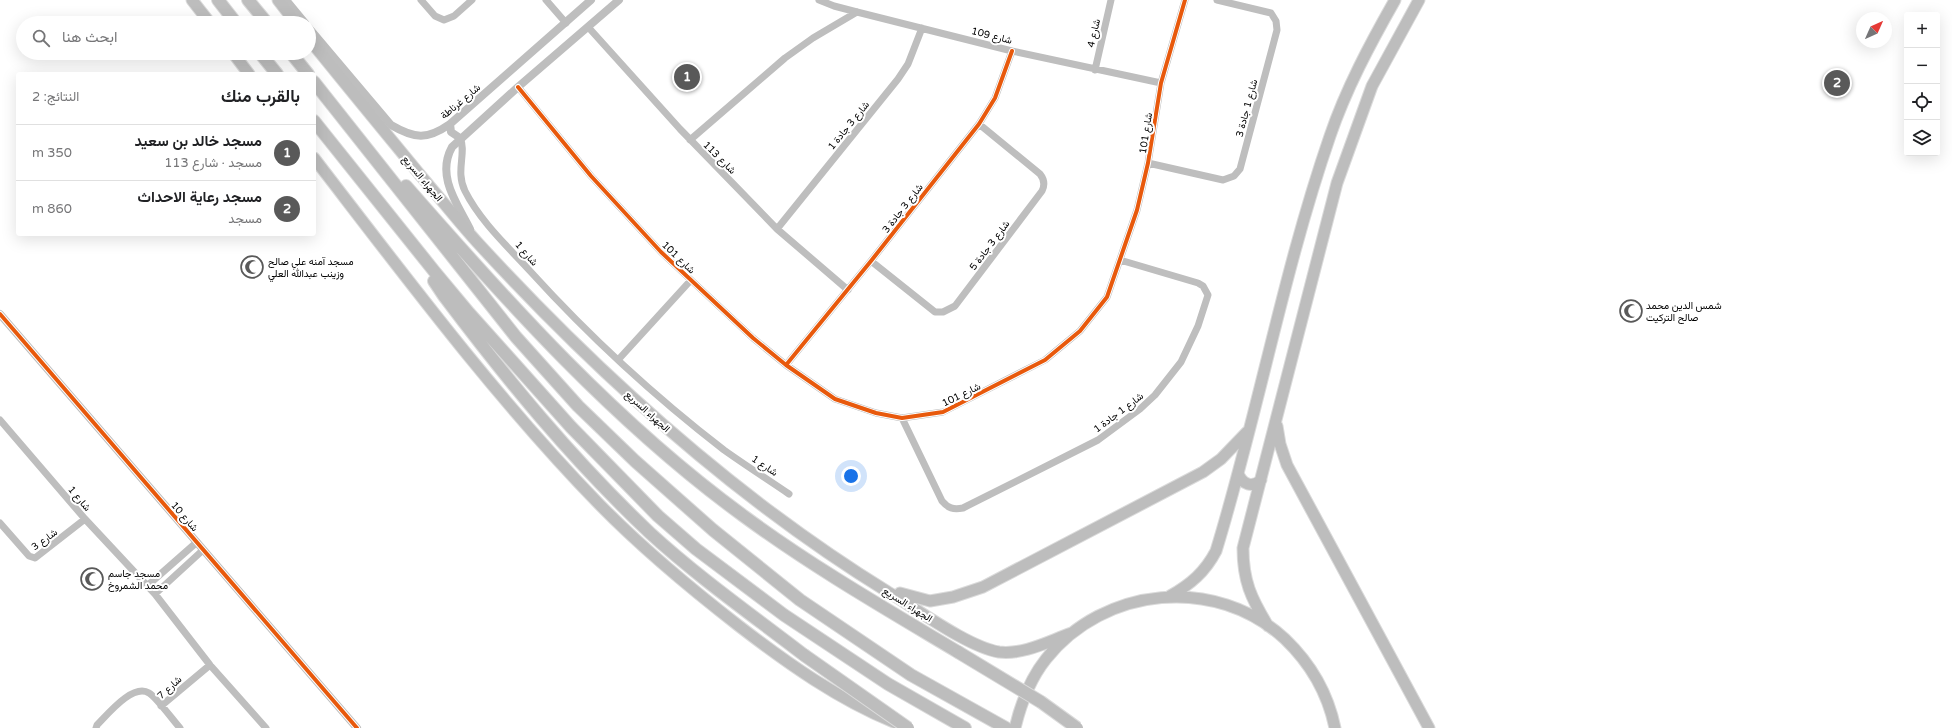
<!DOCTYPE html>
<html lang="ar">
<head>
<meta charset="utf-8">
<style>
	:root { --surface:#fff; --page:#f6f6f6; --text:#202124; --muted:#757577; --line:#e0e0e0; --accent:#595959 }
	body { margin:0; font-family:"Varela Round",Vazirmatn,sans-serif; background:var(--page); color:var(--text); direction:rtl }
	.controls { position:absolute; right:12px; top:12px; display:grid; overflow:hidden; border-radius:4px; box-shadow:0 4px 16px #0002 }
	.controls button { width:36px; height:36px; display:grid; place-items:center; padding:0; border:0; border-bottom:1px solid var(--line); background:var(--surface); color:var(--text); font:20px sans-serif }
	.compass { position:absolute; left:1856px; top:12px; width:36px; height:36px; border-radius:50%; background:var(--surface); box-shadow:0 4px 16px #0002; rotate:45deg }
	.you { position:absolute; left:851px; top:476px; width:14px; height:14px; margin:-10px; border:3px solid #fff; border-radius:50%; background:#1a73e8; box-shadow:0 0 0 6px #1a73e833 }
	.badge { display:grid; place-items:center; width:26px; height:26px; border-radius:50%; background:var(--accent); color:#fff; font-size:13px; font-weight:700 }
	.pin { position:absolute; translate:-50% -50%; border:2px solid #fff; box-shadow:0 1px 4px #0006 }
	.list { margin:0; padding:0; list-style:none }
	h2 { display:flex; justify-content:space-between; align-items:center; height:52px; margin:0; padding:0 16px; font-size:17px }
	h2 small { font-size:13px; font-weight:400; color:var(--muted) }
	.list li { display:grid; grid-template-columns:26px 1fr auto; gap:12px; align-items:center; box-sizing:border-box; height:56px; padding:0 16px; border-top:1px solid var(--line) }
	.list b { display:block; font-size:15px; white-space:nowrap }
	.list p { margin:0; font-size:13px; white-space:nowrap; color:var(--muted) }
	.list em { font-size:13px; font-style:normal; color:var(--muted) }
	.icon { flex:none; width:22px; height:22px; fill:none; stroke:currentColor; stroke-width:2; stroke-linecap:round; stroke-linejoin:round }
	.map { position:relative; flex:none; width:1952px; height:728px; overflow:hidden; direction:ltr }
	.search { position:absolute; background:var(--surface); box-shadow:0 4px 16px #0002; left:16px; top:16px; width:300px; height:44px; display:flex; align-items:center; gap:10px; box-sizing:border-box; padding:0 14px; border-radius:22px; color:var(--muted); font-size:15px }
	.panel { position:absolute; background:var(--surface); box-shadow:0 4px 16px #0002; left:16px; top:72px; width:300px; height:164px; border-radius:4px; direction:rtl }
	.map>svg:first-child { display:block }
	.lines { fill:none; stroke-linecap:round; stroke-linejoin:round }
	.primary-casing { stroke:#dbdbdb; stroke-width:13 }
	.motorway-casing { stroke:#dbdbdb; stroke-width:14 }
	.minor { stroke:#bebebe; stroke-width:7 }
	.tertiary { stroke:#bebebe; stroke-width:8 }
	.primary { stroke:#bdbdbd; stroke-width:11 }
	.motorway { stroke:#bdbdbd; stroke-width:12 }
	.motorway-bridge-casing { stroke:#dbdbdb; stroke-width:14; stroke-linecap:butt }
	.motorway-bridge { stroke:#bdbdbd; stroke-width:12 }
	.cycleway-casing { stroke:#fff; stroke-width:6 }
	.cycleway { stroke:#e8590c; stroke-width:4 }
	.labels { text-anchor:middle; stroke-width:4; stroke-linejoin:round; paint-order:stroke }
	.street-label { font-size:10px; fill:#000; stroke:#fff }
	.poi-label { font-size:10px; fill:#000; stroke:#fff; text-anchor:start }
</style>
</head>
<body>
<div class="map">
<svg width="1952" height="728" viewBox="0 0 1952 728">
	<rect width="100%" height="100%" fill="#fff"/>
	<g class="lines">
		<g class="primary-casing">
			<path id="primary" d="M 192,0 L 210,23
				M 278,0 L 296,23
				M 309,39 C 346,85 384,131 421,176 C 440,198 458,221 477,242 C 599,375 734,497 888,592 C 917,609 968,647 999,652 C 1024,655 1049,641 1072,633
				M 233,53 L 249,74
				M 314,158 C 405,276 495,397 599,504 C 642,548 690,588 739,626 C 787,663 839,700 896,723
				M 1277,426 L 1280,444 L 1287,465 L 1429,728
				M 1238,473 C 1242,485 1253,488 1261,480
				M 900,593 L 930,601 L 953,597 L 983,587 L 1203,472 L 1221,459 L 1247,432
				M 1170,596 C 1191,584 1205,572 1216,551 C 1258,414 1283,272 1330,136 C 1346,89 1370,44 1395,0
				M 1268,626 C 1251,598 1243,581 1243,548 L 1337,183 L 1372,86 L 1419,0
				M 1015,728 C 1021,703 1030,679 1046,659 C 1104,586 1216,575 1285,639 C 1310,663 1328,694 1335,728"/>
		</g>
		<g class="motorway-casing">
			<path id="motorway" d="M 218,0 L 236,23
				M 248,0 L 267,23
				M 260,53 L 277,74
				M 291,53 L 308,74
				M 314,82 L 516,337 L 578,406 L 635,461 L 713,530 L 800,600 L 911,675 L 1006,728
				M 314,121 L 434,271 L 469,313 L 571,427 L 658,516 L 696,549 L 784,615 L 888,684 L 965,728
				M 406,186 C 510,305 617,424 745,517 C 813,567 886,609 958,652
				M 434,281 L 444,296 C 508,381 572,459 650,533 C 698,577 752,615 804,655"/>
		</g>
		<path class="minor" d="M 421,0 L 435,16 L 444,20 L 454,16 L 472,0
			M 546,0 L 566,23
			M 819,0 L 834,6 L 857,12 L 1012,51 L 1161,83
			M 589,28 L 680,129 L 777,229 L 848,290
			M 1095,70 L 1111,0
			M 518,87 L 591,176 L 661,252 L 753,338 L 786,365 L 835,399 L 876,413 L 902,418 L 943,412 L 1045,360 L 1080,331 L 1107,297 L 1137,210 L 1148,163 L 1161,83 L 1185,0
			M 460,138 C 467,152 455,171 465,191 C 480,221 508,247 530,271 C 589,336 654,396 724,450 C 745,465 767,479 789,494
			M 690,140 L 785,58 L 813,38 L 857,12
			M 1148,163 L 1223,180 L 1234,176 L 1240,169 L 1277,30 L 1276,21 L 1271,13 L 1217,0
			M 777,229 L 898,79 L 908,64 L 922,28
			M 871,261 L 935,312 L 943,312 L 955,306 L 1042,191 C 1045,185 1044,179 1040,174 L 979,124
			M 618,360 L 691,280
			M 786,365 L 871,261 L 979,124 L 995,98 L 1012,51
			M 902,418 L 942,501 C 948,508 953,510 963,508 L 1098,440 L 1140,409 L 1155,395 L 1181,362 L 1198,326 L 1208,295 L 1203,286 L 1198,283 L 1120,260
			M 0,420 L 85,519 L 155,594 L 210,665 L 266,728
			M 0,523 L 29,556 L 35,558 L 85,519
			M 147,586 L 197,542
			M 155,594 L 203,550
			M 161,706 L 210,665
			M 96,728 L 97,725 C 108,714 133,683 149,693 C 156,697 173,720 180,728"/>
		<path class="tertiary" d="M 286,0 L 305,23
			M 309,28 L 391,125 C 415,139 427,140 450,124 L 591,0
			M 450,124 L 451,132 L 460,138
			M 470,229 C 457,203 436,176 452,147 L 518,87 L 619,0
			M 0,314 L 357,728"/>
		<use href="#primary" class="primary"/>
		<use href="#motorway" class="motorway"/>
		<g class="motorway-bridge-casing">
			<path id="motorway-bridge" d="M 958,652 L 1041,702 L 1077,728
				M 804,655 L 908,728"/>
		</g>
		<use href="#motorway-bridge" class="motorway-bridge"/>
		<g class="cycleway-casing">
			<path id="cycleway" d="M 518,87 L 591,176 L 661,252 L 753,338 L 786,365 L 835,399 L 876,413 L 902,418 L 943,412 L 1045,360 L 1080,331 L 1107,297 L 1137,210 L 1148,163 L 1161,83 L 1185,0
				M 0,314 L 357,728
				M 786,365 L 871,261 L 979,124 L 995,98 L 1012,51"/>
		</g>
		<use href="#cycleway" class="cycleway"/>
	</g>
	<defs>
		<g id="mosque-ring" transform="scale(1.15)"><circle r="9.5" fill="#fff" stroke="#595959" stroke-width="1.5"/><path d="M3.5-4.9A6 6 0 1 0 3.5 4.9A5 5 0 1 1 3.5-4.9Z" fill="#595959"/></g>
	</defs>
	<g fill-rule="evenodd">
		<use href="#mosque-ring" x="252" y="267"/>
		<use href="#mosque-ring" x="1631" y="311"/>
		<use href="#mosque-ring" x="92" y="579"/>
	</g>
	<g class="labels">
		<g class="street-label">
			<text transform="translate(1093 33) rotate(-77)" y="4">شارع 4</text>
			<text transform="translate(992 35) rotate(14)" y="4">شارع 109</text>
			<text transform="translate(460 101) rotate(-40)" y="4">شارع غرناطة</text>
			<text transform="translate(1246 108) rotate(-75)" y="4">شارع 1 جادة 3</text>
			<text transform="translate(848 125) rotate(-51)" y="4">شارع 3 جادة 1</text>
			<text transform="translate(1145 133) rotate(-81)" y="4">شارع 101</text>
			<text transform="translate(720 157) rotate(45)" y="4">شارع 113</text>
			<text transform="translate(423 178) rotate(50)" y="4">الجهراء السريع</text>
			<text transform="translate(902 208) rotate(-52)" y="4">شارع 3 جادة 3</text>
			<text transform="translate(989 245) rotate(-53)" y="4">شارع 3 جادة 5</text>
			<text transform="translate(527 253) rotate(49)" y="4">شارع 1</text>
			<text transform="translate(679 257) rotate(44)" y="4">شارع 101</text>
			<text transform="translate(961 394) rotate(-26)" y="4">شارع 101</text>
			<text transform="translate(648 411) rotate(42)" y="4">الجهراء السريع</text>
			<text transform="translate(1118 412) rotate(-37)" y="4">شارع 1 جادة 1</text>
			<text transform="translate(765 465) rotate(34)" y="4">شارع 1</text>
			<text transform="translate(80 498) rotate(50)" y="4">شارع 1</text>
			<text transform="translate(185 516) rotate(49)" y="4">شارع 10</text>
			<text transform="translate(44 539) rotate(-36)" y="4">شارع 3</text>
			<text transform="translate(908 604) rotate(32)" y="4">الجهراء السريع</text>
			<text transform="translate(169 687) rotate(-43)" y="4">شارع 7</text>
		</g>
		<g class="poi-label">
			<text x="268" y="265">مسجد آمنه علي صالح<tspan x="268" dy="12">وزينب عبدالله العلي</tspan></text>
			<text x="1646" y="309">شمس الدين محمد<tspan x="1646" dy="12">صالح التركيت</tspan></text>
			<text x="108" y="577">مسجد جاسم<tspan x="108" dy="12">محمد الشمروخ</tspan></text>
		</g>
	</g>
</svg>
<div class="controls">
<button>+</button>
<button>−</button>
<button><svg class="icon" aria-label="locate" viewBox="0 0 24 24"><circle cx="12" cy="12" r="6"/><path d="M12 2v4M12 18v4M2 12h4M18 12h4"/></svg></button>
<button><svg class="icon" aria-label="layers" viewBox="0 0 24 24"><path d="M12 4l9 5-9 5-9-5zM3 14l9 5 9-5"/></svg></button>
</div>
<svg class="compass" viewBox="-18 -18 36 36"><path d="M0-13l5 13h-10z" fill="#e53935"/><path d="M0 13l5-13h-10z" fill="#757577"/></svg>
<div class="you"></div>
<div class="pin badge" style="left:687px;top:77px">1</div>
<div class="pin badge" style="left:1837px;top:83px">2</div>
<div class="search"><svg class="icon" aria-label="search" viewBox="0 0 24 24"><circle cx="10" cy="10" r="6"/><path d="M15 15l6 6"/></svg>ابحث هنا</div>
<section class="panel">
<h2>بالقرب منك<small>النتائج: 2</small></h2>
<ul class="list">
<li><span class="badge">1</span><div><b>مسجد خالد بن سعيد</b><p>مسجد · شارع 113</p></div><em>350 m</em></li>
<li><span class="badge">2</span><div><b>مسجد رعاية الاحداث</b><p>مسجد</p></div><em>860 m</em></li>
</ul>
</section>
</div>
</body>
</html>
